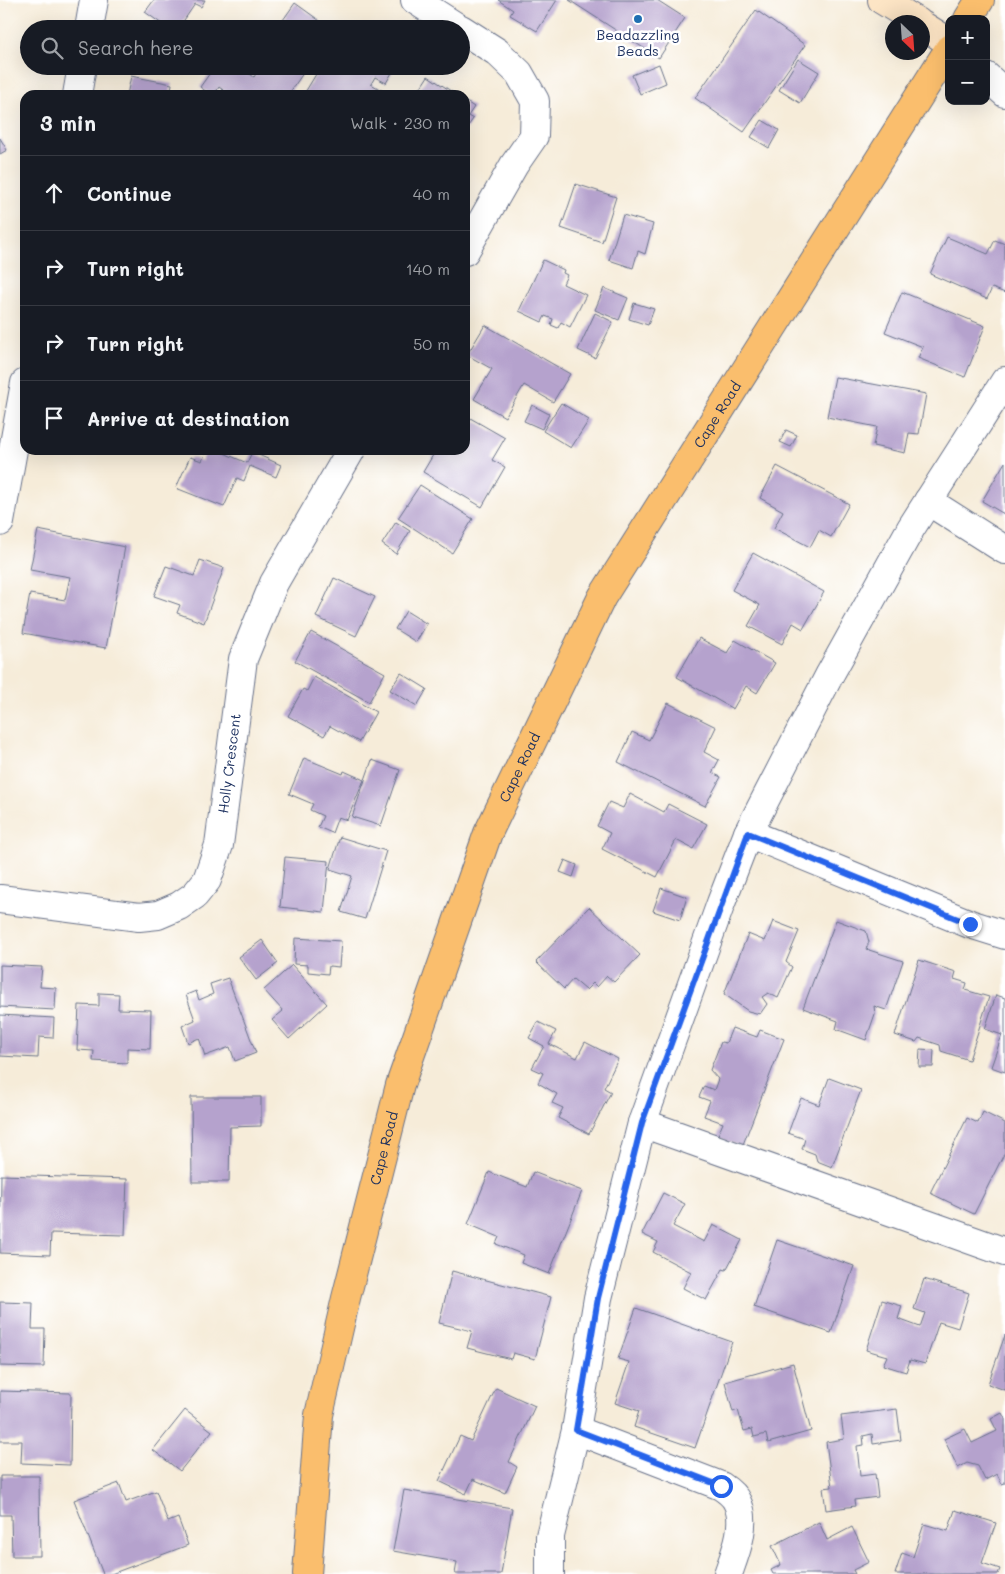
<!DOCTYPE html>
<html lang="en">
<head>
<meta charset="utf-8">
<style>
	:root { --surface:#171b24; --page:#242831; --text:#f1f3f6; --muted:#9ea1a6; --line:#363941 }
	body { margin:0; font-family:Mali,sans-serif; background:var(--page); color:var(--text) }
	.controls { position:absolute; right:15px; top:15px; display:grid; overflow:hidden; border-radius:10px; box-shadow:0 5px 20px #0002 }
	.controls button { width:45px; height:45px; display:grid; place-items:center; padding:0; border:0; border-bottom:1px solid var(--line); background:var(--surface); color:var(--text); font:25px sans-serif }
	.compass { position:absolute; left:885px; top:15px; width:45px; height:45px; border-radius:50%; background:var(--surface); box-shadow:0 5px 20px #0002; rotate:155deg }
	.stop { position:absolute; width:15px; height:15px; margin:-11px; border:4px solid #2563eb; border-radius:50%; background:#fff }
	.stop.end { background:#2563eb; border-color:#fff; box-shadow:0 1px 5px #0008 }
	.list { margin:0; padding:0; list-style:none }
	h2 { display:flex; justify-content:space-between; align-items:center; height:65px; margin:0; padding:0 20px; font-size:21px }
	h2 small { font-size:16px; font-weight:400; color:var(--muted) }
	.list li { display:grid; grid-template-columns:32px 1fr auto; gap:15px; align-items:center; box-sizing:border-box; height:75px; padding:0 20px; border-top:1px solid var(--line) }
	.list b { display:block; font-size:19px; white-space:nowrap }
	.list em { font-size:16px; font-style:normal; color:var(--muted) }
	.icon { flex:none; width:28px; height:28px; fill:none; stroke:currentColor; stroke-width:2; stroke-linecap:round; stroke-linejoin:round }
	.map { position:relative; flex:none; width:1005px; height:1574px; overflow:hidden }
	.search { position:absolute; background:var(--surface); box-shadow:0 5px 20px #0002; left:20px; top:20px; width:450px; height:55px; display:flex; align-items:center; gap:12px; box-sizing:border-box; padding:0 18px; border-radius:28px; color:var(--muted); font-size:19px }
	.panel { position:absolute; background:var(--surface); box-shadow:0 5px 20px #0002; left:20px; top:90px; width:450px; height:365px; border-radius:15px }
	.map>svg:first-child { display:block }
	.building { fill:#b5a2cd }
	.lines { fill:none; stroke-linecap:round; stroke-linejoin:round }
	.street-casing { stroke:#687189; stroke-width:30 }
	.secondary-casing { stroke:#687189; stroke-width:30 }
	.primary-casing { stroke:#687189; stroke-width:30 }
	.street { stroke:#fff; stroke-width:28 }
	.secondary { stroke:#fde5c5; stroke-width:28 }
	.primary { stroke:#fabe6d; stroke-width:28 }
	.route { stroke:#2563eb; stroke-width:6 }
	.poi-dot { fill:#1f6fb2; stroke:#fff; stroke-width:2 }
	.labels { text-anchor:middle; stroke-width:5; stroke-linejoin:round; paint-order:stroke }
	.poi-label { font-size:14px; fill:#1b2f5e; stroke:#fff }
	.street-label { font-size:14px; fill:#1b2f5e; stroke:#fff }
</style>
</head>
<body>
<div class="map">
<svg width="1005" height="1574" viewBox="0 0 1005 1574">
	<rect width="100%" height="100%" fill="#fff"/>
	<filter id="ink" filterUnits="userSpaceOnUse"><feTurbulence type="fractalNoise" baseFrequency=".02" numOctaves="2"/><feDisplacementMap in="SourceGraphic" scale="10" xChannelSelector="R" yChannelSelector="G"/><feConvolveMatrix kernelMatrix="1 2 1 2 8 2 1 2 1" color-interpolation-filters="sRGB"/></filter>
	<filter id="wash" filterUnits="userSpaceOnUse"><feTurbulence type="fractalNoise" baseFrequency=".0096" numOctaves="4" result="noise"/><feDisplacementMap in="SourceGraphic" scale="20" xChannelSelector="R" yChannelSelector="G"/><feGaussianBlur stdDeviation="1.12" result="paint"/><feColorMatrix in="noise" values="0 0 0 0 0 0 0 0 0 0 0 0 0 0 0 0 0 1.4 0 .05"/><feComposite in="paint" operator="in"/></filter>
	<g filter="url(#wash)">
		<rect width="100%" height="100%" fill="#f6ecd9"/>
		<g id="blocks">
			<path class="building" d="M 154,0 L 205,0 L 201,7 L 195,4 L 178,29 L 169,29 L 145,12 Z
				M 498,0 L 557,0 L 537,31 L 510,15 L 513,10 Z
				M 569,0 L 657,0 L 685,18 L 659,58 Z
				M 295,3 L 320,21 L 315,29 L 287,29 L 290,25 L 283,20 Z
				M 756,10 L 805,45 L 744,132 L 695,98 Z
				M 798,59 L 819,72 L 800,103 L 779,90 Z
				M 659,64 L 666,83 L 640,94 L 632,75 Z
				M 215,66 L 239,66 L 254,77 L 261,66 L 308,66 L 288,95 L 230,95 L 219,87 L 214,95 L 211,95 L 200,87 Z
				M 321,66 L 396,66 L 386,83 L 375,77 L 371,84 L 387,93 L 386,95 L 365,95 L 359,91 L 357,95 L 306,95 L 304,94 Z
				M 131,76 L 172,84 L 170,95 L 127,95 Z
				M 428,76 L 457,95 L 416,95 Z
				M 465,101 L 474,107 L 468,116 L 473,119 L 466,129 L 465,129 Z
				M 762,120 L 779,130 L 769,148 L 751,137 Z
				M 0,138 L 7,150 L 0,154 Z
				M 576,184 L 616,197 L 602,242 L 561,228 Z
				M 623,215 L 653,224 L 645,254 L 638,251 L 633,268 L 609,260 Z
				M 947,237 L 988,254 L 995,240 L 1005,244 L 1005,293 L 992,288 L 987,299 L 930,274 Z
				M 543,260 L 564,270 L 563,273 L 567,275 L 563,284 L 586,295 L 570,327 L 561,322 L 558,328 L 551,325 L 553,319 L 545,316 L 542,322 L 519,311 Z
				M 604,288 L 628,298 L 619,320 L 595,310 Z
				M 902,292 L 985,326 L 965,377 L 918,358 L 923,347 L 885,332 Z
				M 634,303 L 654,309 L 648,325 L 629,319 Z
				M 595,313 L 613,322 L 595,358 L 578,350 Z
				M 485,325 L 570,374 L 553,402 L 524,385 L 505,417 L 474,399 L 492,369 L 467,355 Z
				M 835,377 L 926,394 L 919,434 L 909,433 L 905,453 L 873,446 L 877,427 L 827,417 Z
				M 561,403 L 589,420 L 571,448 L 543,431 Z
				M 532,405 L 549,414 L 542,429 L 524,421 Z
				M 465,415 L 505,438 L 492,460 L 505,467 L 482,507 L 423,472 L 436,450 L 465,450 Z
				M 786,430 L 797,435 L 791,447 L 780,442 Z
				M 207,450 L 217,450 L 247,463 L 252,452 L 281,465 L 276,477 L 250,466 L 244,481 L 237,478 L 224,507 L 176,488 L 190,457 L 202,461 Z
				M 1005,462 L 1005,512 L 1004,514 L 982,501 Z
				M 777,466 L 849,504 L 831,537 L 819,530 L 810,547 L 774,528 L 783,511 L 760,498 Z
				M 420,485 L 473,519 L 452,553 L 398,518 Z
				M 396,522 L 410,531 L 396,554 L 382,544 Z
				M 38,530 L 125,547 L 106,648 L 23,633 L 30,594 L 65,600 L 70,577 L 30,570 Z
				M 753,553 L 824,592 L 803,629 L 793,623 L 782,644 L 748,626 L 760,605 L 732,590 Z
				M 200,560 L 224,568 L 204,623 L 177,613 L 180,605 L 154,596 L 166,566 L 194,576 Z
				M 334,578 L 375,597 L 356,636 L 316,617 Z
				M 406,611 L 427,624 L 416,642 L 395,629 Z
				M 311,632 L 385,673 L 369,702 L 295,661 Z
				M 699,638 L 727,653 L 735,640 L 775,663 L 757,693 L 746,686 L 733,709 L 677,677 Z
				M 401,673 L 427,689 L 417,706 L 390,690 Z
				M 314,677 L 376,712 L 359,742 L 330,726 L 324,736 L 288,716 L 303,689 L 307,691 Z
				M 668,703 L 716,727 L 704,752 L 719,760 L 712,773 L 721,777 L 705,806 L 618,762 L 632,732 L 649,740 Z
				M 304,758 L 343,774 L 344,771 L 364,780 L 347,820 L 338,817 L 332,833 L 318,827 L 323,816 L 310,810 L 313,804 L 289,794 Z
				M 372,760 L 400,770 L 381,826 L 352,817 Z
				M 630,794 L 664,812 L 668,804 L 707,824 L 693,849 L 676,840 L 657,877 L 602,849 L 610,833 L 597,826 L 609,802 L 623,808 Z
				M 340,837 L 386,851 L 365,919 L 341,912 L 352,876 L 330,869 Z
				M 285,857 L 329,861 L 324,912 L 280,907 Z
				M 565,860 L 577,865 L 573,877 L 560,872 Z
				M 661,888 L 687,897 L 680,920 L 653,911 Z
				M 589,907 L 640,955 L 614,982 L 607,976 L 597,987 L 593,983 L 586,990 L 573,979 L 564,989 L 536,962 Z
				M 836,920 L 866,931 L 869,942 L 866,949 L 903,961 L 886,1010 L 874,1006 L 875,1014 L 866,1040 L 836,1029 L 838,1021 L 803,1008 Z
				M 773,921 L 799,931 L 786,962 L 792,967 L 778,998 L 768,993 L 762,997 L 767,1004 L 760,1014 L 748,1011 L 724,994 L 748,934 L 765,941 Z
				M 295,938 L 341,941 L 339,967 L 329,966 L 328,974 L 308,972 L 308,965 L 294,964 Z
				M 262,940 L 278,963 L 256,980 L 239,957 Z
				M 919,960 L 956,972 L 954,979 L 967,983 L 965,990 L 989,997 L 969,1060 L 941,1051 L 940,1045 L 919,1038 L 916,1042 L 895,1035 Z
				M 0,965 L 42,967 L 40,987 L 56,988 L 55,1010 L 0,1007 Z
				M 292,965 L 327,1004 L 289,1039 L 272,1020 L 283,1011 L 264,990 Z
				M 228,978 L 256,1053 L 235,1061 L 230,1047 L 205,1056 L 199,1038 L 188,1043 L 182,1026 L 195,1020 L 186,995 L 196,991 L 199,1000 L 213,994 L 210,984 Z
				M 99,993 L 119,994 L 118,1009 L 151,1010 L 150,1049 L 127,1048 L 127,1063 L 93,1061 L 94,1051 L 77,1050 L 79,1005 L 99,1006 Z
				M 996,995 L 1005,998 L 1005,1072 L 991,1067 L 1002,1035 L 985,1029 Z
				M 0,1015 L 54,1018 L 53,1038 L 39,1037 L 38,1058 L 0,1056 Z
				M 538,1022 L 556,1031 L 549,1044 L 577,1058 L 585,1042 L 618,1059 L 604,1088 L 611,1092 L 589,1134 L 558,1118 L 563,1108 L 552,1103 L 557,1094 L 538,1083 L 543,1073 L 532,1068 L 544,1046 L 529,1038 Z
				M 732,1028 L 757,1037 L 760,1030 L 784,1039 L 742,1147 L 717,1137 L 723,1123 L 704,1116 L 710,1101 L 699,1097 L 704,1086 L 714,1090 L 718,1079 L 710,1070 L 721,1042 L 726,1043 Z
				M 920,1049 L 934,1050 L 933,1067 L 919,1067 Z
				M 829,1078 L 861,1090 L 832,1167 L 817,1161 L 815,1154 L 802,1149 L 805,1139 L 788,1133 L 801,1098 L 819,1105 Z
				M 191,1097 L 261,1097 L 261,1126 L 230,1127 L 229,1182 L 192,1182 Z
				M 983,1112 L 1005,1123 L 1005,1152 L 974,1214 L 930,1193 L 967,1118 L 978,1123 Z
				M 489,1172 L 527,1187 L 533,1172 L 582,1191 L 549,1274 L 521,1263 L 524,1255 L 496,1244 L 499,1237 L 468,1224 Z
				M 1,1175 L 127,1179 L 125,1235 L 51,1233 L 50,1255 L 0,1253 Z
				M 663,1193 L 685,1204 L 673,1226 L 704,1242 L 713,1225 L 742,1240 L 726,1270 L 723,1269 L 706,1300 L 683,1288 L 691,1272 L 653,1252 L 658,1242 L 642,1234 Z
				M 777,1240 L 854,1266 L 831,1333 L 754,1307 Z
				M 452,1271 L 551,1297 L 535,1359 L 513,1353 L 511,1359 L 467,1348 L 472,1331 L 439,1323 Z
				M 924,1279 L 969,1293 L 958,1328 L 939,1322 L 925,1364 L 910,1360 L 906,1372 L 883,1365 L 887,1356 L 866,1350 L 882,1300 L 902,1306 L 898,1319 L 920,1327 L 925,1313 L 914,1309 Z
				M 0,1302 L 33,1303 L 32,1329 L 45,1329 L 44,1367 L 0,1366 Z
				M 636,1308 L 732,1342 L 695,1448 L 634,1427 L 639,1411 L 615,1403 L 629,1362 L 618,1359 Z
				M 1005,1335 L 1005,1390 L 988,1384 Z
				M 793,1363 L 811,1431 L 768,1443 L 766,1434 L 754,1437 L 752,1429 L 744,1431 L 738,1410 L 733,1412 L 725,1382 Z
				M 496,1388 L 535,1406 L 509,1462 L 517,1467 L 505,1493 L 473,1479 L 466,1494 L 439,1481 L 460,1436 L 471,1441 Z
				M 0,1391 L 71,1393 L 70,1465 L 21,1463 L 22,1441 L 0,1441 Z
				M 897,1409 L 901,1440 L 873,1444 L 872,1434 L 863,1436 L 864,1445 L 857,1446 L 860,1476 L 875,1474 L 878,1497 L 854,1500 L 855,1506 L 826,1510 L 823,1488 L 832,1487 L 826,1442 L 844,1439 L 841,1416 Z
				M 185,1410 L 212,1431 L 180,1471 L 153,1450 Z
				M 1002,1413 L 1005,1419 L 1005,1483 L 1002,1484 L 997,1474 L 985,1480 L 978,1466 L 967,1463 L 958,1468 L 944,1439 L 965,1429 L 972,1443 L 997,1431 L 991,1419 Z
				M 0,1476 L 39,1476 L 40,1556 L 12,1556 L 11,1515 L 0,1515 Z
				M 119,1483 L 126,1502 L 156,1491 L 168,1522 L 178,1518 L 188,1545 L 111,1574 L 103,1574 L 74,1500 Z
				M 404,1490 L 512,1508 L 501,1574 L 455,1574 L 457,1562 L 393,1551 Z
				M 955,1510 L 996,1523 L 982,1563 L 1000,1569 L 998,1574 L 895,1574 L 902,1553 L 913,1557 L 924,1524 L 948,1531 Z
				M 819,1522 L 827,1540 L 852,1527 L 869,1562 L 853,1570 L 855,1574 L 773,1574 L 771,1570 L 781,1565 L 772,1546 Z"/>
		</g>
	</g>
	<g filter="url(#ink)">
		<use href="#blocks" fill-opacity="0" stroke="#687189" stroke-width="1"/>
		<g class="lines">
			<g class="street-casing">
				<g id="street">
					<path d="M 415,0 L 460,29"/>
					<path d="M 89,29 L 94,0"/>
					<path d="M 461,29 L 497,52 L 519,73 L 535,101 L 534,136 L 514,165 L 465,251"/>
					<path d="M 986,76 L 1005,93"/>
					<path d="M 77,95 L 82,66"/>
					<path d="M 928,501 L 1005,550"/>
					<path d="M 0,522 L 25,383"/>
					<path d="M 748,833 L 970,924 L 1005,935"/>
					<path id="s1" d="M 0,899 L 139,917 L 158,915 L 179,906 L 195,895 L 207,880 L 219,845 L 243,659 L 274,583 L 351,450"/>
					<path d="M 642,1123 L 1005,1252"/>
					<path d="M 576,1430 L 721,1486 C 727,1490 734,1495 737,1502 C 748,1523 735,1554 728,1574"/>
					<path d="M 550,1574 L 550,1536 L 576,1430 L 598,1298 L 642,1123 L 721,903 L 748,833 L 830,674 L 911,528 L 1005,381"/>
				</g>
			</g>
			<g class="secondary-casing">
				<path id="secondary" d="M 882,0 L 918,22
					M 922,25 L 949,42"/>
			</g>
			<g class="primary-casing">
				<g id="primary">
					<path d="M 968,19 L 980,0"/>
					<path id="s2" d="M 307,1574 L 319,1415 L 346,1298 L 400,1085 L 488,833 L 602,597 L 949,49"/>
				</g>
			</g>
			<use href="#street" class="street"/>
			<use href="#secondary" class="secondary"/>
			<use href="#primary" class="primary"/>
		</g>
	</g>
	<g class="lines" filter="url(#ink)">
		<path class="route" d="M 721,1486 L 576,1430 L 598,1298 L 642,1123 L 748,833 L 970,924"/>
	</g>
	<circle class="poi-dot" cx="638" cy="19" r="5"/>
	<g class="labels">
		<g class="poi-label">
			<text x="638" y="40">Beadazzling<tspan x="638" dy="16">Beads</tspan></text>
		</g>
		<g class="street-label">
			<text dy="5" stroke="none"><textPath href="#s2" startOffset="1244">Cape Road</textPath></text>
			<text dy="5" stroke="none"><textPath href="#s1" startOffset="340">Holly Crescent</textPath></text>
			<text dy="5" stroke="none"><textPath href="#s2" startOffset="839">Cape Road</textPath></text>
			<text dy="5" stroke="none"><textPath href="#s2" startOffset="434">Cape Road</textPath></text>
		</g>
	</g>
</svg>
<div class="controls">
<button>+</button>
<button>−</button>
</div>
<svg class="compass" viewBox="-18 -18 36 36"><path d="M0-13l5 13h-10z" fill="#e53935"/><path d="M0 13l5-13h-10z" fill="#9ea1a6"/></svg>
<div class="stop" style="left:721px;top:1486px"></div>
<div class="stop end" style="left:970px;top:924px"></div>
<div class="search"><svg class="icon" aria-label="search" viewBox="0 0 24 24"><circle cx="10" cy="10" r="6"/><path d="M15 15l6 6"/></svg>Search here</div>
<section class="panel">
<h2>3 min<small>Walk · 230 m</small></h2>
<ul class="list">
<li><svg class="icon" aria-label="ahead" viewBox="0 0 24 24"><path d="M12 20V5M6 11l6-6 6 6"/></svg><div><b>Continue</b></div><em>40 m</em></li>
<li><svg class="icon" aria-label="right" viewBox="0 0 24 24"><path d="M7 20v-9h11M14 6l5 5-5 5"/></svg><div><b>Turn right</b></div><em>140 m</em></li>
<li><svg class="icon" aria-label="right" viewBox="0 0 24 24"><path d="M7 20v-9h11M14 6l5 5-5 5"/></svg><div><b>Turn right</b></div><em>50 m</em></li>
<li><svg class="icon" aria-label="arrive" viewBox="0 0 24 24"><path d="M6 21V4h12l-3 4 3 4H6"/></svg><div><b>Arrive at destination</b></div></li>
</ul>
</section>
</div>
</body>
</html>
